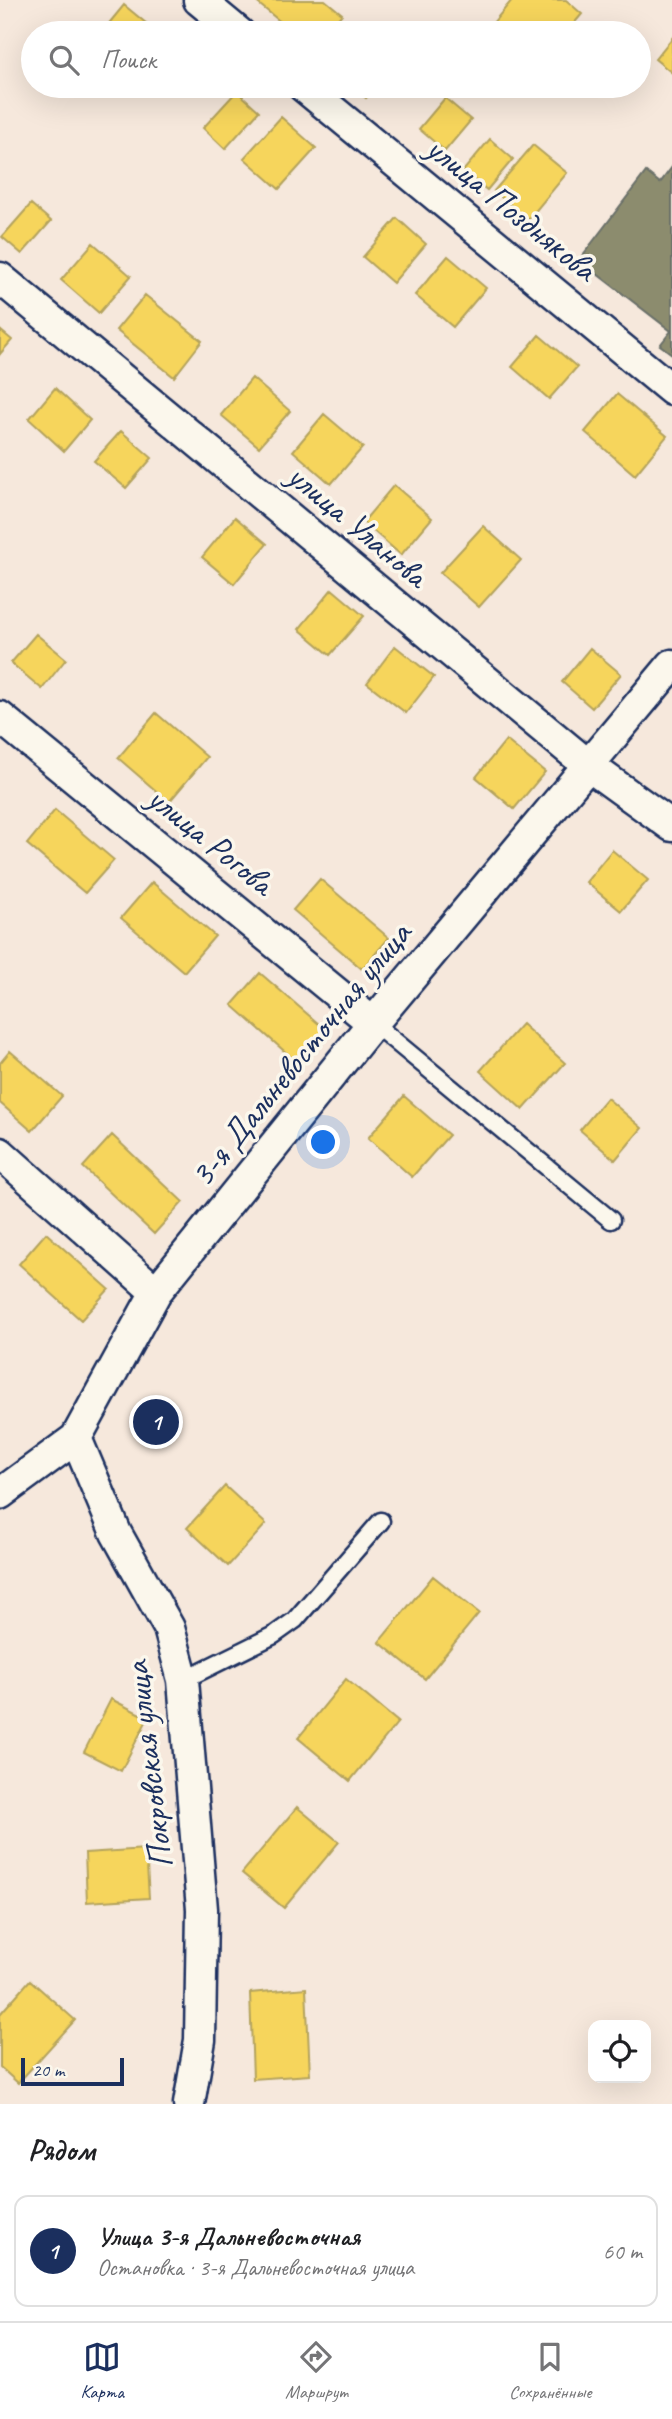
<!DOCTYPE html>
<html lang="ru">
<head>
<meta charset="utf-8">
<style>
	:root { --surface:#fff; --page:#f6f6f6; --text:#202124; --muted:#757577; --line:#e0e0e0; --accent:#1b2f5e }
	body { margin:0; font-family:Caveat,sans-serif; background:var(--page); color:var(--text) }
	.controls { position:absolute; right:21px; bottom:21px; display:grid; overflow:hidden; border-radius:14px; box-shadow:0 7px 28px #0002 }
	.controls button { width:63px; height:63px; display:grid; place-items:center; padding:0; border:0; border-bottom:2px solid var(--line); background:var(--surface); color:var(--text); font:35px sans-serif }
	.scale { position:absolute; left:21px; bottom:18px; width:103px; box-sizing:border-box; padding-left:7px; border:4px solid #1b2f5e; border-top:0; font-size:19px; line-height:24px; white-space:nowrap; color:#1b2f5e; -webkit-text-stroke:5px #fbf7ec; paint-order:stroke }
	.you { position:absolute; left:324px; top:1143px; width:24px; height:24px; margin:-18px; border:5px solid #fff; border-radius:50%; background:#1a73e8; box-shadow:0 0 0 10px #1a73e833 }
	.badge { display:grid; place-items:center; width:46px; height:46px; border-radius:50%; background:var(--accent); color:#fff; font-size:23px; font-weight:700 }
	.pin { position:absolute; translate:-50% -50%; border:4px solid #fff; box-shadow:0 2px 7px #0006 }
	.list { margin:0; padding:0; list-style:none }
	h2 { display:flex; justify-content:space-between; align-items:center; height:91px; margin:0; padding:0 28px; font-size:30px }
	h2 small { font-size:23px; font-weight:400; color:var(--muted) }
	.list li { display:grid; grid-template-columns:46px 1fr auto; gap:21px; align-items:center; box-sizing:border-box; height:112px; margin:0 14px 14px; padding:0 14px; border:2px solid var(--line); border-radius:14px }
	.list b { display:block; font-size:26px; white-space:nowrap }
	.list p { margin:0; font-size:23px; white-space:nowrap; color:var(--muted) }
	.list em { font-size:23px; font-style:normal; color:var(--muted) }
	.icon { flex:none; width:38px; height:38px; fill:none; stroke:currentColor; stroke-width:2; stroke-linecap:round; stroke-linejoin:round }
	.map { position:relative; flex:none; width:672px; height:2104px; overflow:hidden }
	.search { position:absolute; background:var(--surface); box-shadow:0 7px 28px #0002; left:21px; right:21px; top:21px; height:77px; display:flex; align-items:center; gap:18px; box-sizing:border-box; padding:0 24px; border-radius:38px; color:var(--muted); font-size:26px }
	.sheet { height:217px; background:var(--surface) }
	nav { display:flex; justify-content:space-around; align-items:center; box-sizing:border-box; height:98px; border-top:2px solid var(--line); background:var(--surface); font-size:19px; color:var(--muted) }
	nav a { display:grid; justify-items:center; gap:4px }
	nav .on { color:var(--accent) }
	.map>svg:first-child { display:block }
	.homes { fill:#f6d55c; stroke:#b4a35d; stroke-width:2 }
	.industry { fill:#8c8c6e; stroke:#6a7069; stroke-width:2 }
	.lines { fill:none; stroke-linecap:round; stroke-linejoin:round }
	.lane-casing { stroke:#1b2f5e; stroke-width:21 }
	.street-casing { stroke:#1b2f5e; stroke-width:35 }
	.lane { stroke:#fbf7ec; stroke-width:16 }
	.street { stroke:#fbf7ec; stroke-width:30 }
	.labels { text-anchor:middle; stroke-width:7; stroke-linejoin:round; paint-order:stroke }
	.street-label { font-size:35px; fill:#1b2f5e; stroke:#fbf7ec }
</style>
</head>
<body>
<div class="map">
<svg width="672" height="2104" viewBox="0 0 672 2104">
	<rect width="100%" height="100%" fill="#f6e8dc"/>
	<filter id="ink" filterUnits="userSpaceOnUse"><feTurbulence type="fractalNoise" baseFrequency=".0143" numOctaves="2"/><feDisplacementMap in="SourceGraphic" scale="14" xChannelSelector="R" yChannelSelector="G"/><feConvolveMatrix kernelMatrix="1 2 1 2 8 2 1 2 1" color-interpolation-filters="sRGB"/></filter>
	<g filter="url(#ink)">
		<path class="homes" d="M 254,0 L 325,0 L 342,14 L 326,33 L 294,33 Z
			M 512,0 L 566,0 L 582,14 L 566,33 L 503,33 L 492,24 Z
			M 124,5 L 158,33 L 101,33 Z
			M 672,38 L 672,73 L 655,59 Z
			M 352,86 L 377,86 L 366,98 Z
			M 237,91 L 259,111 L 225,149 L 203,128 Z
			M 445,98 L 471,120 L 445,151 L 419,129 Z
			M 281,117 L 316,148 L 279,189 L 244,158 Z
			M 490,139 L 513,159 L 487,190 L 463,171 Z
			M 533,145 L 567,173 L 528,220 L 494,191 Z
			M 31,204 L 51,221 L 22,254 L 2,237 Z
			M 397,218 L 426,244 L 393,283 L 363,257 Z
			M 93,243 L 131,276 L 99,313 L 61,280 Z
			M 448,256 L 486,288 L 453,327 L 415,295 Z
			M 145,295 L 202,341 L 174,377 L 116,330 Z
			M 0,330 L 12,340 L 0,354 Z
			M 539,335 L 577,367 L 549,399 L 512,367 Z
			M 252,378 L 290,411 L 259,447 L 221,415 Z
			M 55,388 L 90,420 L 64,451 L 29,419 Z
			M 617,394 L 667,436 L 635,475 L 585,432 Z
			M 324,414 L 363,447 L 331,484 L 293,451 Z
			M 121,431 L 152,458 L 126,488 L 94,461 Z
			M 394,485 L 432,518 L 401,555 L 363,522 Z
			M 235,517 L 267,544 L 234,584 L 202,557 Z
			M 483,526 L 521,560 L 479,607 L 440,573 Z
			M 332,589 L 364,616 L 330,655 L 299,629 Z
			M 36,634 L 66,659 L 42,689 L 11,663 Z
			M 395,646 L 434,677 L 406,713 L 367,683 Z
			M 590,648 L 621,674 L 592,708 L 562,682 Z
			M 156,713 L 207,757 L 169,802 L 118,758 Z
			M 506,740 L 545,772 L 514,809 L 476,777 Z
			M 55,810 L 114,860 L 85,893 L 27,844 Z
			M 612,850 L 648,880 L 621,911 L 586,882 Z
			M 320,879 L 389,938 L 362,969 L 293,910 Z
			M 152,882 L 215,936 L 184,972 L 121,918 Z
			M 260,973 L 327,1031 L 299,1064 L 232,1005 Z
			M 522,1024 L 565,1063 L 523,1110 L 480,1071 Z
			M 10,1051 L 62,1096 L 32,1131 L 0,1103 L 0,1063 Z
			M 404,1096 L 449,1135 L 412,1177 L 368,1138 Z
			M 607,1098 L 642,1128 L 615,1160 L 580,1130 Z
			M 112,1135 L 183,1202 L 154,1234 L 83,1167 Z
			M 46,1233 L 109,1289 L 81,1320 L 19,1264 Z
			M 225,1486 L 266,1524 L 228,1566 L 187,1528 Z
			M 433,1576 L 479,1613 L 425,1679 L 379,1642 Z
			M 346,1679 L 398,1722 L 350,1781 L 298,1738 Z
			M 111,1699 L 148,1718 L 121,1771 L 84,1752 Z
			M 297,1807 L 339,1842 L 284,1908 L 242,1873 Z
			M 146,1849 L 149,1898 L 87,1902 L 85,1853 Z
			M 30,1980 L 75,2020 L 18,2083 L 0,2067 L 0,2014 Z
			M 306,1988 L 310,2075 L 253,2079 L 250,1993 Z"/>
		<path class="industry" d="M 672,167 L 672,354 L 660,345 L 671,331 L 579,260 L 646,172 L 660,183 Z"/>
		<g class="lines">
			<g class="lane-casing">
				<path id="lane" d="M 373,1023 L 611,1220
					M 183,1680 L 274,1635 L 295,1620 L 381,1521"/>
			</g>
			<g class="street-casing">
				<path id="street" d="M 199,0 L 239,33
					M 303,86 L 672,390
					M 0,278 L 589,766 L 672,826
					M 0,717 L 373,1023
					M 0,1153 L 156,1292
					M 76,1438 L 116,1533 L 169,1628 L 183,1680 L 202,1909 L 200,2040 L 189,2104
					M 0,1494 L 76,1438 L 156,1292 L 373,1023 L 672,665"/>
			</g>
			<use href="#lane" class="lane"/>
			<use href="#street" class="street"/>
		</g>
	</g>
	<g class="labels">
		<g class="street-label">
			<text transform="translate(512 208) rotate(39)" y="12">улица Позднякова</text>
			<text transform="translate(358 525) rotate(40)" y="12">улица Уланова</text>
			<text transform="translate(211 840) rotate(39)" y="12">улица Рогова</text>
			<text transform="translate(300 1054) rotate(-51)" y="12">3-я Дальневосточная улица</text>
			<text transform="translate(148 1765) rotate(-97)" y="12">Покровская улица</text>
		</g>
	</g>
</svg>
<div class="controls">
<button><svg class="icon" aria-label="locate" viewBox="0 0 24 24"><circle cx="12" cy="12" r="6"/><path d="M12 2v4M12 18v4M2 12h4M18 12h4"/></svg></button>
</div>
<div class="scale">20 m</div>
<div class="you"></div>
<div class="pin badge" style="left:156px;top:1422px">1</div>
<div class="search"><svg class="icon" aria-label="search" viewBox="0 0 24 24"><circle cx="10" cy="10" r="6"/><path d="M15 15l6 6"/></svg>Поиск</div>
</div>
<section class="sheet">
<h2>Рядом<small></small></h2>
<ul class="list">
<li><span class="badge">1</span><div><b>Улица 3-я Дальневосточная</b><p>Остановка · 3-я Дальневосточная улица</p></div><em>60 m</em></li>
</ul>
</section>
<nav>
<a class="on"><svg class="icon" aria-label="map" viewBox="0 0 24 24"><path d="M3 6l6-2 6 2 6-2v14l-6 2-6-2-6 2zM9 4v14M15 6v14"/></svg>Карта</a>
<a><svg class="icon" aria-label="directions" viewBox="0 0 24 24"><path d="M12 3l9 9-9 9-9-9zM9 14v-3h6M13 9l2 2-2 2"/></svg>Маршрут</a>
<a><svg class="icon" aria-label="saved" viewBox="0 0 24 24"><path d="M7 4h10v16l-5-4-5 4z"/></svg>Сохранённые</a>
</nav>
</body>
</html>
